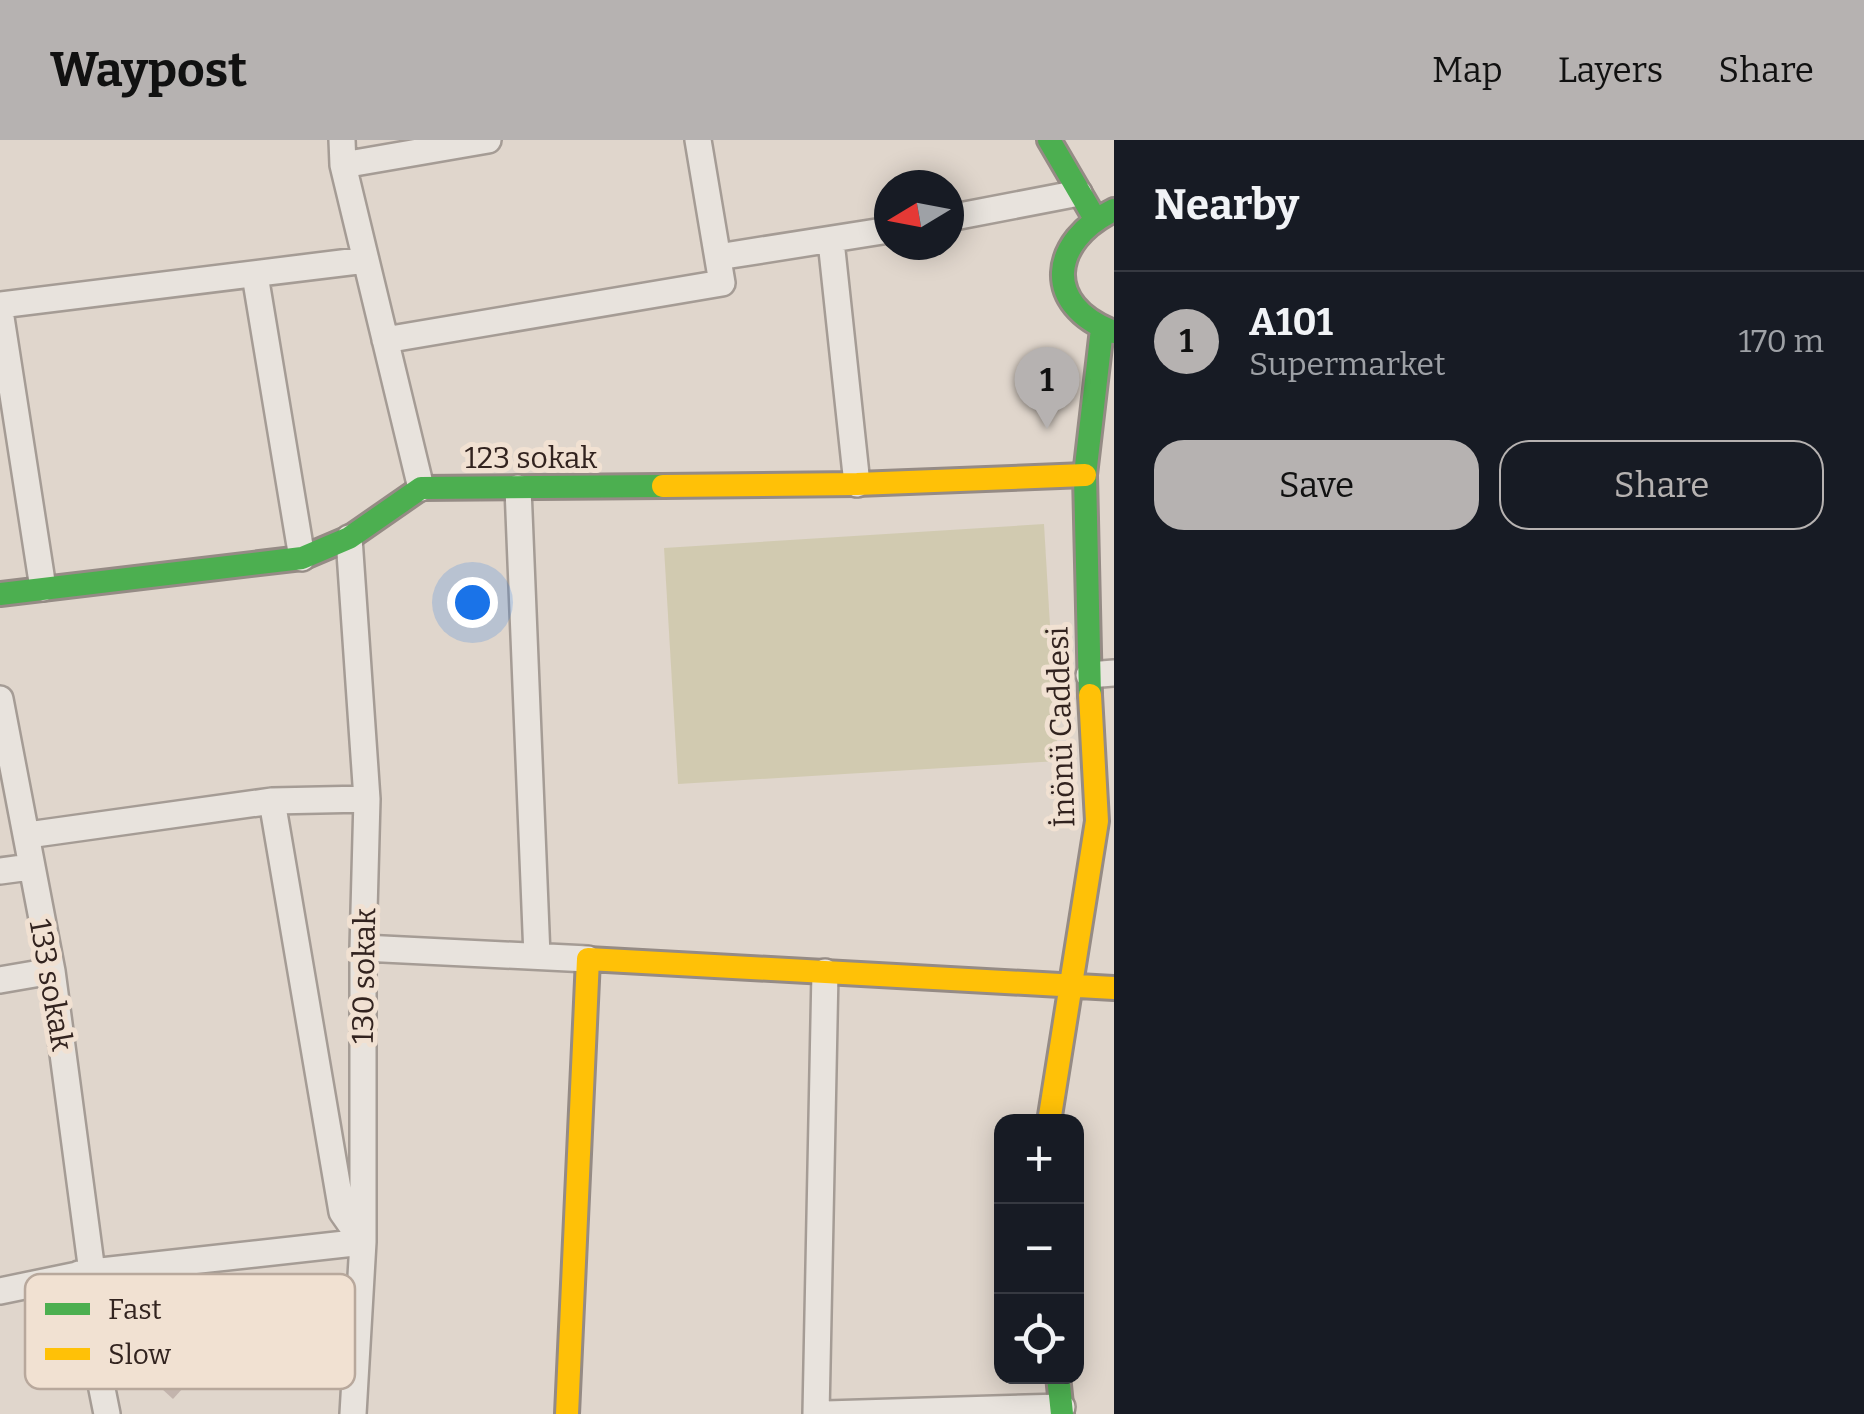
<!DOCTYPE html>
<html lang="en">
<head>
<meta charset="utf-8">
<style>
	:root { --surface:#171b24; --page:#20242c; --text:#f1f3f6; --muted:#9ea1a6; --line:#363941; --accent:#b6b2b1 }
	body { margin:0; font-family:Bitter,serif; background:var(--page); color:var(--text) }
	.controls { position:absolute; right:30px; bottom:30px; display:grid; overflow:hidden; border-radius:20px; box-shadow:0 5px 25px #0003 }
	.controls button { width:90px; height:90px; display:grid; place-items:center; padding:0; border:0; border-bottom:2px solid var(--line); background:var(--surface); color:var(--text); font:50px sans-serif }
	.compass { position:absolute; left:874px; top:30px; width:90px; height:90px; border-radius:50%; background:var(--surface); box-shadow:0 5px 25px #0003; rotate:260deg }
	.you { position:absolute; left:472px; top:462px; width:35px; height:35px; margin:-25px; border:8px solid #fff; border-radius:50%; background:#1a73e8; box-shadow:0 0 0 15px #1a73e833 }
	.badge { display:grid; place-items:center; width:65px; height:65px; border-radius:50%; background:var(--accent); color:#111; font-size:32px; font-weight:700 }
	.pin { position:absolute; translate:-50% -82px; filter:drop-shadow(0 2px 5px #0008) }
	.pin::after { content:''; position:absolute; top:52px; width:35px; height:30px; background:inherit; clip-path:polygon(0 0,100% 0,50% 100%) }
	.list { margin:0; padding:0; list-style:none }
	h2 { display:flex; justify-content:space-between; align-items:center; height:130px; margin:0; padding:0 40px; font-size:42px }
	h2 small { font-size:32px; font-weight:400; color:var(--muted) }
	.list li { display:grid; grid-template-columns:65px 1fr auto; gap:30px; align-items:center; box-sizing:border-box; height:140px; padding:0 40px; border-top:2px solid var(--line) }
	.list b { display:block; font-size:38px; white-space:nowrap }
	.list p { margin:0; font-size:32px; white-space:nowrap; color:var(--muted) }
	.list em { font-size:32px; font-style:normal; color:var(--muted) }
	.actions { display:flex; gap:20px; padding:30px 40px }
	.actions a { flex:1; padding:22px 0; border:2px solid var(--accent); border-radius:30px; text-align:center; font-size:35px; color:var(--accent) }
	.actions .main { background:var(--accent); color:#111 }
	.icon { flex:none; width:55px; height:55px; fill:none; stroke:currentColor; stroke-width:2; stroke-linecap:round; stroke-linejoin:round }
	.map { position:relative; flex:none; width:1114px; height:1274px; overflow:hidden }
	header { display:flex; align-items:center; gap:60px; box-sizing:border-box; height:140px; padding:0 50px; background:var(--accent); color:#111 }
	header strong { font-size:48px }
	nav { display:flex; gap:55px; margin-inline-start:auto; font-size:35px }
	main { display:flex }
	aside { flex:1; background:var(--surface) }
	.map>svg:first-child { display:block }
	.green { fill:#d1cab0 }
	.building { fill:#c3b4ad }
	.lines { fill:none; stroke-linecap:round; stroke-linejoin:round }
	.street-casing { stroke:#a59c95; stroke-width:30 }
	.fast-casing { stroke:#958b85; stroke-width:28 }
	.slow-casing { stroke:#958b85; stroke-width:28 }
	.street { stroke:#e8e3dd; stroke-width:25 }
	.fast { stroke:#4caf50; stroke-width:22 }
	.slow { stroke:#ffc107; stroke-width:22 }
	.labels { text-anchor:middle; stroke-width:10; stroke-linejoin:round; paint-order:stroke }
	.street-label { font-size:30px; fill:#32231f; stroke:#f1e1d2 }
	.key { fill:#f1e1d2; stroke:#b8a89c; stroke-width:2.5 }
	.key-label { font-size:28px; fill:#32231f }
</style>
</head>
<body>
<header>
<strong>Waypost</strong>
<nav><a>Map</a><a>Layers</a><a>Share</a></nav>
</header>
<main>
<div class="map">
<svg width="1114" height="1274" viewBox="0 0 1114 1274">
	<rect width="100%" height="100%" fill="#e0d6cc"/>
	<path class="green" d="M 1044,384 L 1058,621 L 678,644 L 664,408 Z"/>
	<path class="building" d="M 163,1155 L 220,1207 L 173,1259 L 116,1207 Z"/>
	<g class="lines">
		<g class="street-casing">
			<path id="street" d="M 342,0 L 343,25 L 421,348
				M 343,25 L 488,0
				M 949,78 L 1079,53
				M 831,101 L 857,344
				M 718,117 L 889,90
				M 255,135 L 302,418
				M 0,165 L 366,120
				M 0,171 L 43,448
				M 385,200 L 722,143 L 698,0
				M 518,348 L 537,816
				M 349,398 L 367,659 L 363,808 L 363,1102 L 353,1274
				M 1089,535 L 1114,533
				M 0,559 L 52,831 L 92,1132
				M 28,695 L 272,661 L 367,659
				M 0,731 L 30,727
				M 363,808 L 588,819
				M 0,840 L 52,831
				M 79,1134 L 107,1274
				M 0,1151 L 92,1132 L 363,1102 L 342,1072 L 272,661
				M 816,1274 L 825,832
				M 826,1274 L 1062,1267"/>
		</g>
		<g class="fast-casing">
			<path id="fast" d="M 1049,0 L 1094,77
				M 1114,70 C 1050,101 1042,165 1114,192
				M 0,454 L 302,418 L 349,398 L 421,348 L 663,346
				M 1090,555 L 1085,335 L 1102,189
				M 1058,1236 L 1062,1274"/>
		</g>
		<g class="slow-casing">
			<path id="slow" d="M 663,346 L 857,344 L 1085,335
				M 1049,982 L 1097,681 L 1090,555
				M 567,1274 L 588,819 L 1114,848"/>
		</g>
		<use href="#street" class="street"/>
		<use href="#fast" class="fast"/>
		<use href="#slow" class="slow"/>
	</g>
	<g class="labels">
		<g class="street-label">
			<text x="531" y="328">123 sokak</text>
			<text transform="translate(1061 587) rotate(-92)" y="10">İnönü Caddesi</text>
			<text transform="translate(364 836) rotate(-89)" y="10">130 sokak</text>
			<text transform="translate(51 845) rotate(80)" y="10">133 sokak</text>
		</g>
	</g>
	<rect x="25" y="1134" width="330" height="115" rx="15" class="key"/>
	<rect x="45" y="1163" width="45" height="12" fill="#4caf50"/>
	<rect x="45" y="1208" width="45" height="12" fill="#ffc107"/>
	<g class="key-label">
		<text x="108" y="1179">Fast</text>
		<text x="108" y="1224">Slow</text>
	</g>
</svg>
<div class="controls">
<button>+</button>
<button>−</button>
<button><svg class="icon" aria-label="locate" viewBox="0 0 24 24"><circle cx="12" cy="12" r="6"/><path d="M12 2v4M12 18v4M2 12h4M18 12h4"/></svg></button>
</div>
<svg class="compass" viewBox="-18 -18 36 36"><path d="M0-13l5 13h-10z" fill="#e53935"/><path d="M0 13l5-13h-10z" fill="#9ea1a6"/></svg>
<div class="you"></div>
<div class="pin badge" style="left:1047px;top:289px">1</div>
</div>
<aside>
<h2>Nearby<small></small></h2>
<ul class="list">
<li><span class="badge">1</span><div><b>A101</b><p>Supermarket</p></div><em>170 m</em></li>
</ul>
<div class="actions"><a class="main">Save</a><a>Share</a></div>
</aside>
</main>
</body>
</html>
